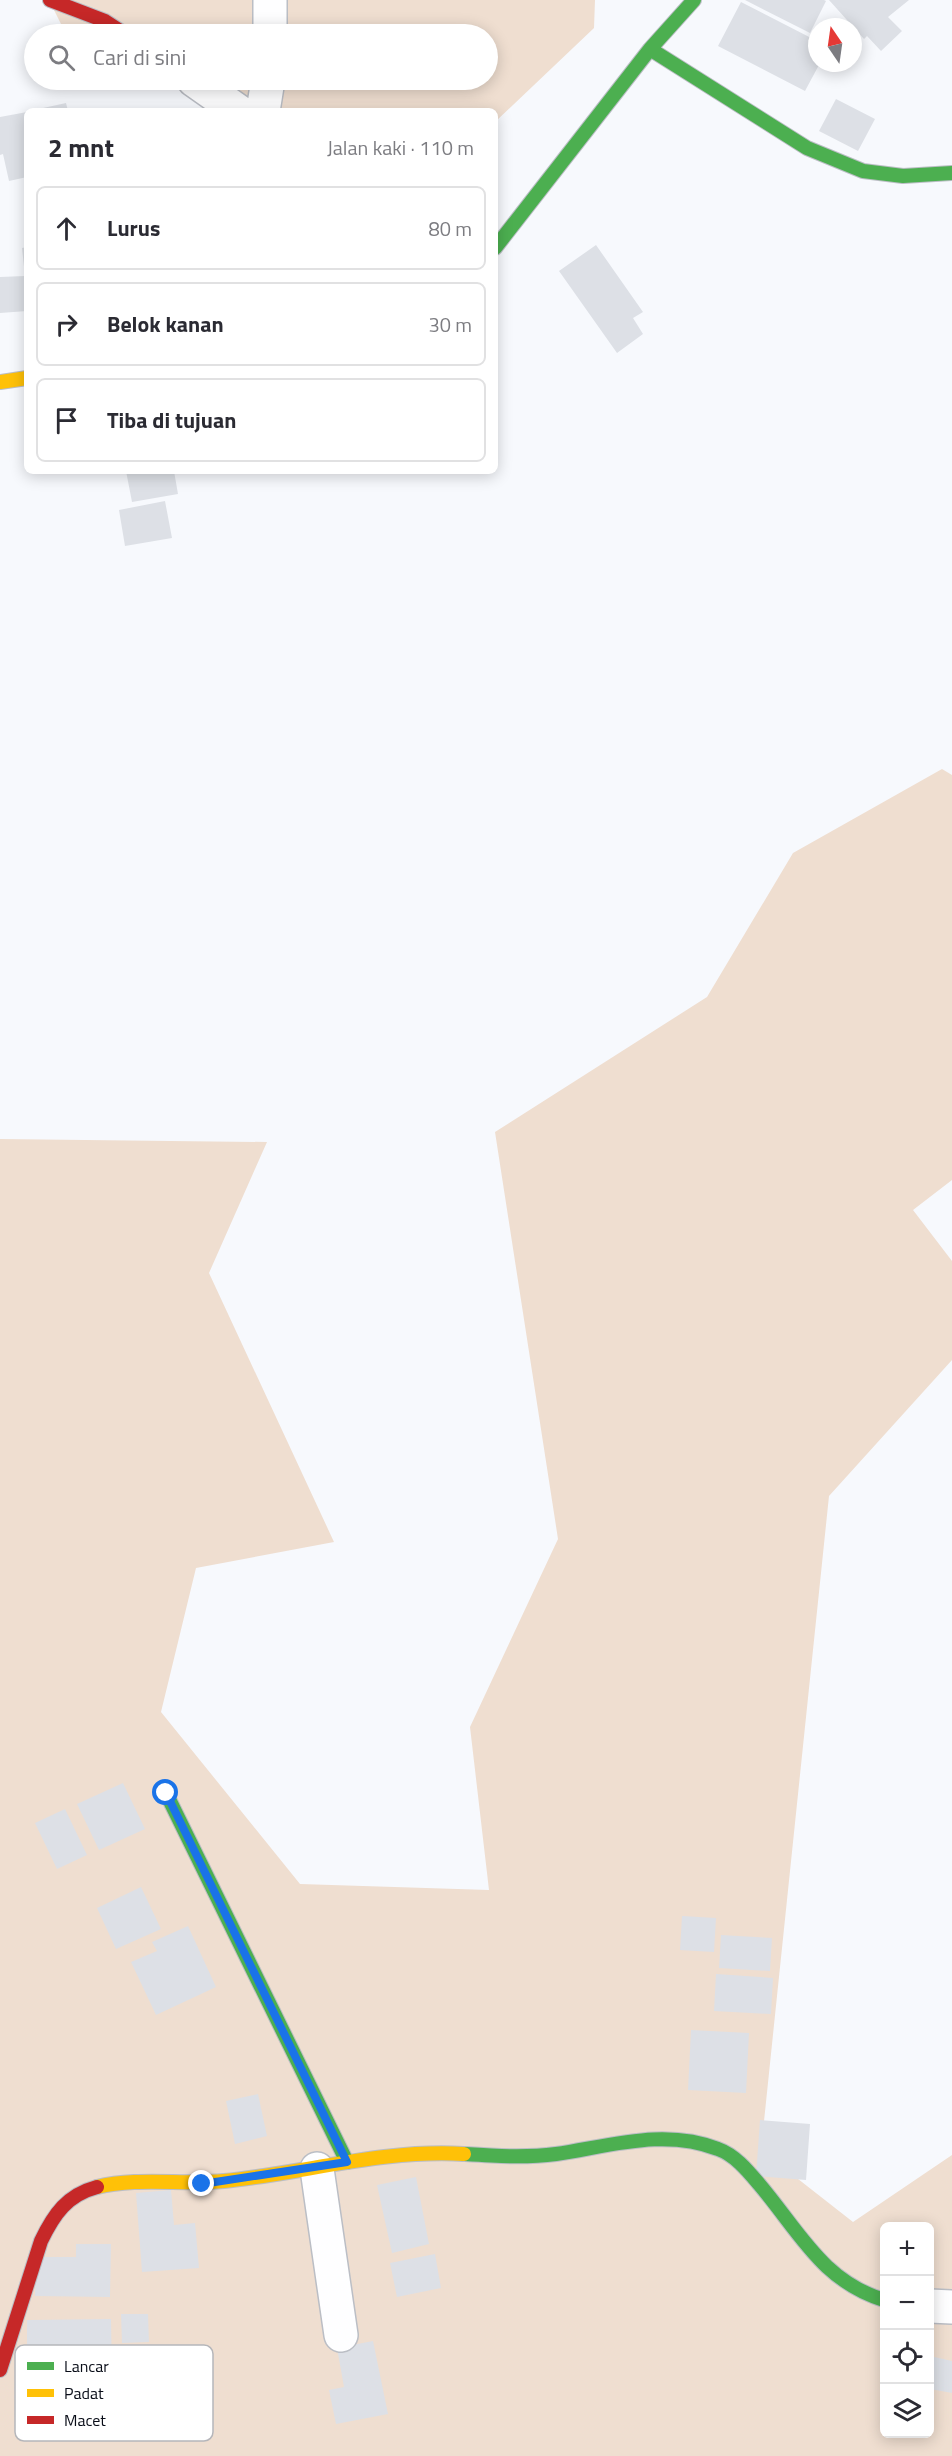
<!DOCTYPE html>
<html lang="id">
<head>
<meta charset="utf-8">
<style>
	:root { --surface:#fff; --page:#f2f2f3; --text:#2b2b33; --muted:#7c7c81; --line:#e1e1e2 }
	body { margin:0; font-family:"Titillium Web",sans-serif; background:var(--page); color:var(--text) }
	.controls { position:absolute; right:18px; bottom:18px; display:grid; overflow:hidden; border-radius:9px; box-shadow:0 3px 15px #0003 }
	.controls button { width:54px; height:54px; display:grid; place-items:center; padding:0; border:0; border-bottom:2px solid var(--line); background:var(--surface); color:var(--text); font:30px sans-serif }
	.compass { position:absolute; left:808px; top:18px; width:54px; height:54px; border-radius:50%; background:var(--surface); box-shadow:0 3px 15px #0003; rotate:347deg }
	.stop { position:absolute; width:18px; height:18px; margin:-14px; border:4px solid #1a73e8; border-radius:50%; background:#fff }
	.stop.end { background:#1a73e8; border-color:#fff; box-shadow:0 2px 6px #0008 }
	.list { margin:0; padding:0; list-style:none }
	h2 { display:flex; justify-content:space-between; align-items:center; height:78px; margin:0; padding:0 24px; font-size:26px }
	h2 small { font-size:20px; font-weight:400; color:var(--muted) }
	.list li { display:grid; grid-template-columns:39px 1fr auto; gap:18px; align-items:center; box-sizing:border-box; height:84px; margin:0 12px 12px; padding:0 12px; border:2px solid var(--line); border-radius:9px }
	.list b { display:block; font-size:22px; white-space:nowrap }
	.list em { font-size:20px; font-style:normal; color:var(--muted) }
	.icon { flex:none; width:33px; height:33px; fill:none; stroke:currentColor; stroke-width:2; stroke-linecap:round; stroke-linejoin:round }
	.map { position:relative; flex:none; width:952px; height:2456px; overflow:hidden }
	.search { position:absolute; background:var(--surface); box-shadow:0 3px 15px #0003; left:24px; top:24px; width:474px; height:66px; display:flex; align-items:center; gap:15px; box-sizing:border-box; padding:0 21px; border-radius:33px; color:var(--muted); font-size:22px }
	.panel { position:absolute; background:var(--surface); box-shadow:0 3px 15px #0003; left:24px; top:108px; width:474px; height:366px; border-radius:9px }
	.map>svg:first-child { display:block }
	.green { fill:#efded0; fill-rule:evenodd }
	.building { fill:#dde0e6 }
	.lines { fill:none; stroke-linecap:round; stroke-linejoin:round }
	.street-casing { stroke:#bbbec5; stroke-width:36 }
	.fast-casing { stroke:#bbbec5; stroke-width:16 }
	.slow-casing { stroke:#bbbec5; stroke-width:16 }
	.jam-casing { stroke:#bbbec5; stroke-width:16 }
	.street { stroke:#fefeff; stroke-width:33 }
	.fast { stroke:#4caf50; stroke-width:14 }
	.slow { stroke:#ffc107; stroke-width:14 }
	.jam { stroke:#c62828; stroke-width:14 }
	.route { stroke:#1a73e8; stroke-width:8 }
	.key { fill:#fff; stroke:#b5b6ba; stroke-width:1.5 }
	.key-label { font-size:16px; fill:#090d18 }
</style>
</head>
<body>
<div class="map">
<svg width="952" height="2456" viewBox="0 0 952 2456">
	<rect width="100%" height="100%" fill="#f7f9fd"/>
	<path class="green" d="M 49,0 L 595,0 L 594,28 L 495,122 L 495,111 L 209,111 L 202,80 L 488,80 L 488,34 L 66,34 Z
		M 942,769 L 952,775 L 952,1180 L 913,1210 L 952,1261 L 952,1360 L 829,1496 L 761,2150 L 853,2222 L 952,2155 L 952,2456 L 0,2456 L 0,1139 L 267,1142 L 209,1273 L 334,1542 L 196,1568 L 161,1712 L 300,1884 L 489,1890 L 470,1727 L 558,1539 L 495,1132 L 707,997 L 793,853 ZM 884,2226 L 930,2226 L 930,2434 L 884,2434 Z"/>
	<path class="building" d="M 745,0 L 824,0 L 826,1 L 810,33 Z
		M 829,0 L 909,0 L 888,17 L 902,31 L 881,51 L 867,36 L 864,39 Z
		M 741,2 L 817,41 L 817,63 L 820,63 L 805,91 L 718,46 Z
		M 836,99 L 875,119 L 858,151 L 819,131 Z
		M 66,103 L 68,111 L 35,111 L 34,110 Z
		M 27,112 L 27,177 L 9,181 L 3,154 L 0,155 L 0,117 Z
		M 596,245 L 643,312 L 633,318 L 643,334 L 617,353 L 559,271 Z
		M 27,247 L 27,311 L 0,313 L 0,277 L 25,276 L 22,248 Z
		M 126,471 L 174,471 L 178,494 L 132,502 Z
		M 165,501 L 172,538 L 125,546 L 119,510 Z
		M 123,1783 L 145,1829 L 99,1850 L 77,1804 Z
		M 65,1809 L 87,1855 L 57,1869 L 35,1823 Z
		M 141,1887 L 161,1929 L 116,1949 L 97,1908 Z
		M 682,1916 L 716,1918 L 714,1952 L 680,1950 Z
		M 188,1926 L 216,1987 L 156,2015 L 131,1962 L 157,1951 L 152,1942 Z
		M 721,1935 L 772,1938 L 770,1971 L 719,1968 Z
		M 716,1974 L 773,1978 L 771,2014 L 714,2011 Z
		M 691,2030 L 749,2033 L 746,2093 L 688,2090 Z
		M 258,2094 L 267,2136 L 235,2144 L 226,2101 Z
		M 760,2120 L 810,2124 L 806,2180 L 756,2176 Z
		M 416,2177 L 429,2244 L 392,2253 L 377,2185 Z
		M 171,2190 L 174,2225 L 195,2223 L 199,2268 L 142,2272 L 136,2193 Z
		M 76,2244 L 111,2244 L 110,2297 L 35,2296 L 36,2257 L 76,2257 Z
		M 435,2254 L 441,2288 L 397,2297 L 390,2263 Z
		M 121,2314 L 148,2314 L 149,2342 L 122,2343 Z
		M 111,2319 L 112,2381 L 27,2382 L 27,2320 Z
		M 373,2341 L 388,2414 L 336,2424 L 329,2390 L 344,2387 L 337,2348 Z
		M 930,2356 L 952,2361 L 952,2393 L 930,2389 Z"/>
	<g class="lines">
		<g class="street-casing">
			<path id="street" d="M 270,0 L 270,34
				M 194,80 L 238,111
				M 263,111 L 268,80
				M 317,2169 L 341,2335
				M 930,2306 L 952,2307"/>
		</g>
		<g class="fast-casing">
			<path id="fast" d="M 650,49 L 807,148 L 863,171 L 903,176 L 952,173
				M 495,248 L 650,49 L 694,0
				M 166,1793 L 347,2162
				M 464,2154 C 495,2156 525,2158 556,2154 C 610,2146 665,2128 718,2149 C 735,2155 748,2171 759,2184 C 799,2231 822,2281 884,2300"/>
		</g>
		<g class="slow-casing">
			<path id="slow" d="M 0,382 L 27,378
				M 97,2187 C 137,2177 182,2185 224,2181 C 305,2173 383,2149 464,2154"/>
		</g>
		<g class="jam-casing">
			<path id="jam" d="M 50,0 L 105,21 L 125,34
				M 0,2370 L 41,2241 C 54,2214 67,2195 97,2187"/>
		</g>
		<use href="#street" class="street"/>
		<use href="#fast" class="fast"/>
		<use href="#slow" class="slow"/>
		<use href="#jam" class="jam"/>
	</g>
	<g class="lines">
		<path class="route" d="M 166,1793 L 347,2162 L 202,2184"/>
	</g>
	<rect x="15" y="2345" width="198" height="96" rx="9" class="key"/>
	<rect x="27" y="2362" width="27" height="8" fill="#4caf50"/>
	<rect x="27" y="2389" width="27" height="8" fill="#ffc107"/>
	<rect x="27" y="2416" width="27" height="8" fill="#c62828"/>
	<g class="key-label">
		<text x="64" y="2372">Lancar</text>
		<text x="64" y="2399">Padat</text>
		<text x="64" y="2426">Macet</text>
	</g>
</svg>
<div class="controls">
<button>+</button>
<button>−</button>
<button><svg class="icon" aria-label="locate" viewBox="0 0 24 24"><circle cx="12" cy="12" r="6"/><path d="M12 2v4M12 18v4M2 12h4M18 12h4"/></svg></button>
<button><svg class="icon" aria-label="layers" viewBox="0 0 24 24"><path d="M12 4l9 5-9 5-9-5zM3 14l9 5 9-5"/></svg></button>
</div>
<svg class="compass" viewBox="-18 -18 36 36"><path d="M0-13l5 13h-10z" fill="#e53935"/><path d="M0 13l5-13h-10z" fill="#7c7c81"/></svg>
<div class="stop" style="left:166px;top:1793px"></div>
<div class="stop end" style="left:202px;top:2184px"></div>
<div class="search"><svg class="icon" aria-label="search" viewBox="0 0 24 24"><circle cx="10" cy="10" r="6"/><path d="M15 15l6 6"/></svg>Cari di sini</div>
<section class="panel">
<h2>2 mnt<small>Jalan kaki · 110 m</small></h2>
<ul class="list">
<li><svg class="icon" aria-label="ahead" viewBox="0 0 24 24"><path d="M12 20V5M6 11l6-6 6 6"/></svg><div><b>Lurus</b></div><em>80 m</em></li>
<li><svg class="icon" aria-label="right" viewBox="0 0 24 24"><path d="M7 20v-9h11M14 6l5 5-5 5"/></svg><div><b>Belok kanan</b></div><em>30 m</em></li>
<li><svg class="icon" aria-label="arrive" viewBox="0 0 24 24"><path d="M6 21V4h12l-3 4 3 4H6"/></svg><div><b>Tiba di tujuan</b></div></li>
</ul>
</section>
</div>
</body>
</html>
